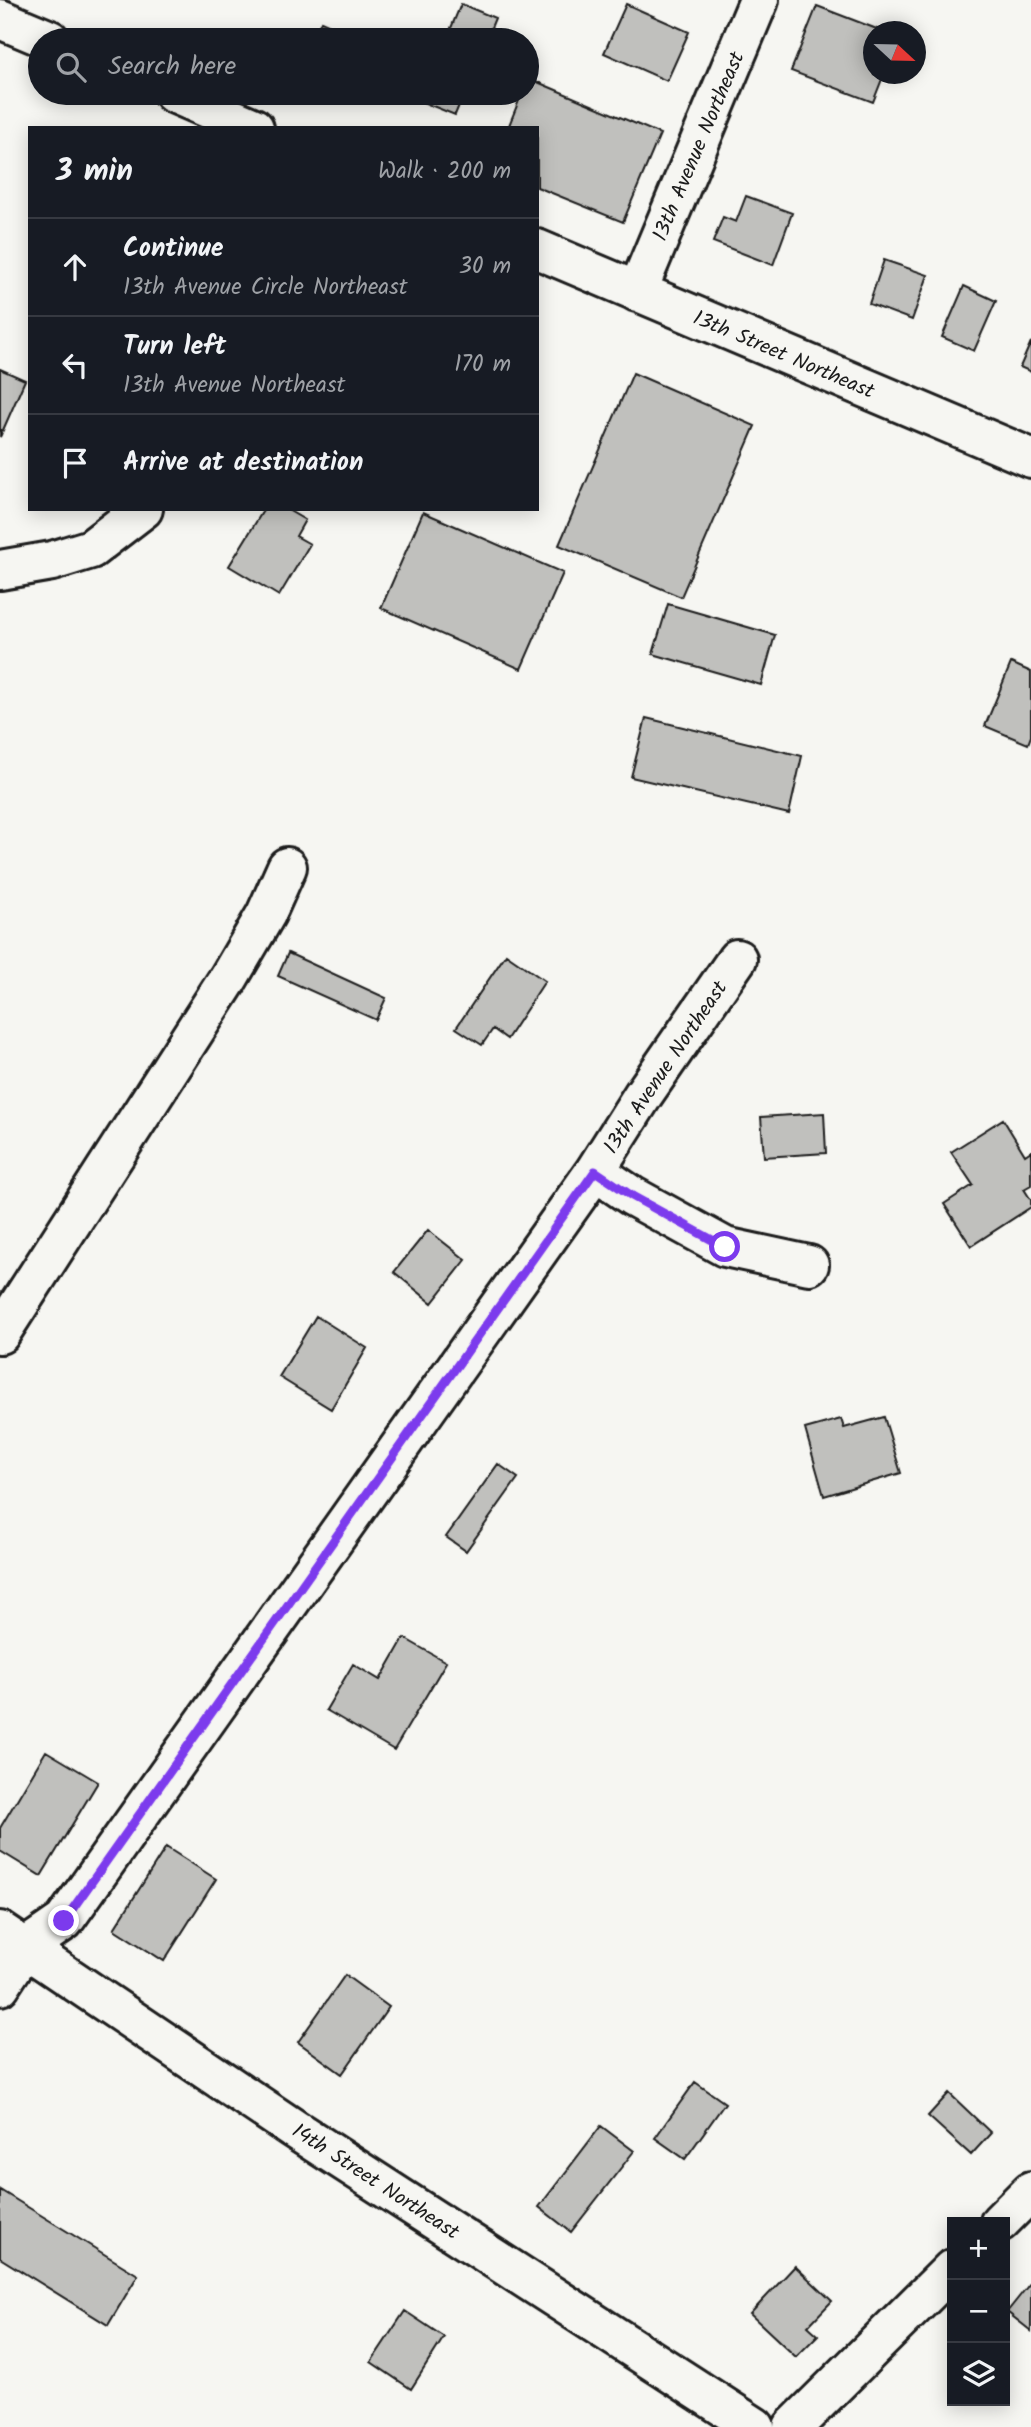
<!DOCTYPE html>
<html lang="en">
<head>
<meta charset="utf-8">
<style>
	:root { --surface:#171b24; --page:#242831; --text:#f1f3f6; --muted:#9ea1a6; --line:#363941 }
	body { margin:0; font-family:Kalam,sans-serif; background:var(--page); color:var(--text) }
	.controls { position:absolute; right:21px; bottom:21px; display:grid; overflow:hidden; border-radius:0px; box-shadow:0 4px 18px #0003 }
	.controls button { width:63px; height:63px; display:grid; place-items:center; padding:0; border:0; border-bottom:2px solid var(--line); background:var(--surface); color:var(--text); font:35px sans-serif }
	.compass { position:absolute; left:863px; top:21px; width:63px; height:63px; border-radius:50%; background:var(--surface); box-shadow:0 4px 18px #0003; rotate:112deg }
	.stop { position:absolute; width:21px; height:21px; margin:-16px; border:5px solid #7c3aed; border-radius:50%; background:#fff }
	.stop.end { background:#7c3aed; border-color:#fff; box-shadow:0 2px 7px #0008 }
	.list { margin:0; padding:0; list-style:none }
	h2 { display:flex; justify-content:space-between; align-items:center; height:91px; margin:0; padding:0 28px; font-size:30px }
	h2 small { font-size:23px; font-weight:400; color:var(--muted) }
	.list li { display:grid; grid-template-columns:46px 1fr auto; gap:21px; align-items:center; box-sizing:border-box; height:98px; padding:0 28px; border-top:2px solid var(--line) }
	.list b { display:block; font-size:26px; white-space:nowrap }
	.list p { margin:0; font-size:23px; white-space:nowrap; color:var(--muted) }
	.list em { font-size:23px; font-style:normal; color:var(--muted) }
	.icon { flex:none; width:38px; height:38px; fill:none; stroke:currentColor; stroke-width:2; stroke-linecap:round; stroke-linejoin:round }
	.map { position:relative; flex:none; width:1031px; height:2427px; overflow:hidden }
	.search { position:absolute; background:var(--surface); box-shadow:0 4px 18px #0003; left:28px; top:28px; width:511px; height:77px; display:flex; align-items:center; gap:18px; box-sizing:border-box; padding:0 24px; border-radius:38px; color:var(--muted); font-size:26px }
	.panel { position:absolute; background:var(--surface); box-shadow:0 4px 18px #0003; left:28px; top:126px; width:511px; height:385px; border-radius:0px }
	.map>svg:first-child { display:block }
	.building { fill:#c0c0bd; stroke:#1c1c1c; stroke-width:2 }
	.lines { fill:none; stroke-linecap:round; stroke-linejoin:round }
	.minor-casing { stroke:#1c1c1c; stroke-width:44 }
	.minor { stroke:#f6f6f2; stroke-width:38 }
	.route { stroke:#7c3aed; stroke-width:9 }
	.labels { text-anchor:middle; stroke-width:6; stroke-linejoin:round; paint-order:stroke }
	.street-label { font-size:21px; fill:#1c1c1c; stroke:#f6f6f2 }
</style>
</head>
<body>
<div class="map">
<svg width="1031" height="2427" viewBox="0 0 1031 2427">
	<rect width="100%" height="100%" fill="#f6f6f2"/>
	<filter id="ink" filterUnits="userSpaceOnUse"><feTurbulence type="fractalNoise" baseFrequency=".0143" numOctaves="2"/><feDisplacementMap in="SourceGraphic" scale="14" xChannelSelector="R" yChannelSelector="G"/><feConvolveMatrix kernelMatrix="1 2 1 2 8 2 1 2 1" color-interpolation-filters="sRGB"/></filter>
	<g filter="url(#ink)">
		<path class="building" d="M 461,4 L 495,18 L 486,40 L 446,40 Z
			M 626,4 L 689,32 L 667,81 L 604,53 Z
			M 817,6 L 882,31 L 874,32 L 874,74 L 884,74 L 873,102 L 791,71 Z
			M 321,21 L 365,40 L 312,40 Z
			M 528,78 L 660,134 L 623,222 L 537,187 L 537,128 L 508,128 L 522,93 L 527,93 Z
			M 412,93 L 464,93 L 455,115 L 410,97 Z
			M 746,196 L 792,213 L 773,265 L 713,242 L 723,217 L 736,222 Z
			M 884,260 L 928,275 L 912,320 L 869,304 Z
			M 964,286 L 996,301 L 974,351 L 942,337 Z
			M 1031,342 L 1031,372 L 1020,367 Z
			M 0,369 L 25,380 L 0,437 Z
			M 633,373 L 755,426 L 681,597 L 559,545 Z
			M 264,509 L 286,509 L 305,520 L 296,536 L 310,544 L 279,596 L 229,566 Z
			M 423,512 L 563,573 L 521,669 L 381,608 Z
			M 668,604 L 775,635 L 761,685 L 653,654 Z
			M 1011,663 L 1031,672 L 1031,736 L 1028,744 L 985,726 Z
			M 646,718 L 802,756 L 789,814 L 631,777 Z
			M 288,953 L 386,998 L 376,1020 L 278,976 Z
			M 506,954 L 545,981 L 507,1039 L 493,1029 L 482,1045 L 456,1028 Z
			M 824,1113 L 826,1153 L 764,1157 L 761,1117 Z
			M 1003,1119 L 1025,1155 L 1031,1151 L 1031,1185 L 1024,1189 L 1031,1200 L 1031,1207 L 971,1246 L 944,1204 L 973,1185 L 951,1152 Z
			M 428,1230 L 466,1260 L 432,1303 L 394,1272 Z
			M 316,1316 L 367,1348 L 331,1409 L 279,1377 Z
			M 884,1417 L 901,1473 L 824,1496 L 805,1429 L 841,1419 L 844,1428 Z
			M 498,1464 L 518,1478 L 466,1551 L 446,1537 Z
			M 404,1638 L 446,1662 L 394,1750 L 326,1710 L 353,1664 L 380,1680 Z
			M 46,1751 L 98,1782 L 41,1876 L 0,1851 L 0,1828 Z
			M 166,1847 L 216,1879 L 164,1961 L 114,1929 Z
			M 345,1975 L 389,2007 L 342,2074 L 298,2042 Z
			M 695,2082 L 725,2103 L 685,2159 L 655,2138 Z
			M 949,2093 L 991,2133 L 971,2155 L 928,2116 Z
			M 601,2126 L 634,2151 L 571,2232 L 539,2207 Z
			M 0,2190 L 138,2275 L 108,2325 L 0,2258 Z
			M 795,2266 L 832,2301 L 808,2326 L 818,2335 L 796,2357 L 750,2314 Z
			M 1031,2282 L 1031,2331 L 1007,2312 Z
			M 405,2311 L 444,2337 L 411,2389 L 371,2362 Z"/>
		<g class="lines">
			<g class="minor-casing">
				<path id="minor" d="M 0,19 L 50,40
					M 173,93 L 254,128
					M 537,249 L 1031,458
					M 637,292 L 759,0
					M 0,570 L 52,561 L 91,549 L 143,509
					M 595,1171 L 632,1196 L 725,1247 L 809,1265
					M 0,1334 L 228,979 L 266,914 L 287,867
					M 0,1931 L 294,2129 L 755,2427
					M 0,1986 L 25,1948 L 64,1921 L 595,1171 L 643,1095 L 737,959
					M 1000,2222 L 1031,2191
					M 793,2427 L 952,2269"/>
			</g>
			<use href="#minor" class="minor"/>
		</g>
	</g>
	<g class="lines" filter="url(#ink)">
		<path class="route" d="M 64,1921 L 595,1171 L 632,1196 L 725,1247"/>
	</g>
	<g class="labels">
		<g class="street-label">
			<text transform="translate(698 146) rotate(-67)" y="7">13th Avenue Northeast</text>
			<text transform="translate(784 354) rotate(23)" y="7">13th Street Northeast</text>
			<text transform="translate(665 1067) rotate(-56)" y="7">13th Avenue Northeast</text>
			<text transform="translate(376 2181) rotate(33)" y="7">14th Street Northeast</text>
		</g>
	</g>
</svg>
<div class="controls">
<button>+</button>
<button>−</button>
<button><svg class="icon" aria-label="layers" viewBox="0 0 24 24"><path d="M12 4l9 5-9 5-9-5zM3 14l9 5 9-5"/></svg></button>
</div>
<svg class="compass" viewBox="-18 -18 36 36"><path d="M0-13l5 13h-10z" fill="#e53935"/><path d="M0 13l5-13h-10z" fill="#9ea1a6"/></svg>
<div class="stop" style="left:725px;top:1247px"></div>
<div class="stop end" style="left:64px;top:1921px"></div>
<div class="search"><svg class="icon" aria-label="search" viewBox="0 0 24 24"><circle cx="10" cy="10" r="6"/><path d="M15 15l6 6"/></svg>Search here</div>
<section class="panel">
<h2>3 min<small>Walk · 200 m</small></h2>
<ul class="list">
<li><svg class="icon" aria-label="ahead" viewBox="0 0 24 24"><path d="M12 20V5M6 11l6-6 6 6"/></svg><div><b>Continue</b><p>13th Avenue Circle Northeast</p></div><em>30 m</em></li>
<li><svg class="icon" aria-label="left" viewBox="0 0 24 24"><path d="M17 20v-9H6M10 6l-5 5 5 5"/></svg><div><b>Turn left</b><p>13th Avenue Northeast</p></div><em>170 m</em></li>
<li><svg class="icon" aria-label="arrive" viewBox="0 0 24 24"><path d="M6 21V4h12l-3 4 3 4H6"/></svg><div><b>Arrive at destination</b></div></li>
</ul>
</section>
</div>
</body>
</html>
